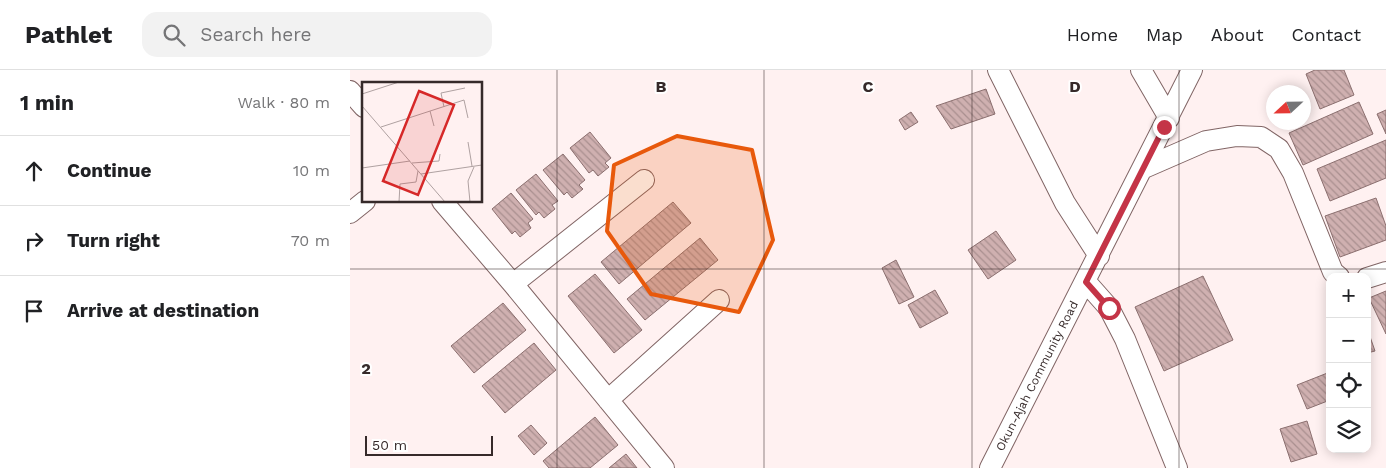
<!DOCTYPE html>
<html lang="en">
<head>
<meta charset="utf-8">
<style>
	:root { --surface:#fff; --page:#f2f2f2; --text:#202124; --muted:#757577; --line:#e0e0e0 }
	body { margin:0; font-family:"Work Sans",sans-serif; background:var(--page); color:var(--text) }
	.controls { position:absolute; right:15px; bottom:15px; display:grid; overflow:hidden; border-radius:10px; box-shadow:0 2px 12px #0003 }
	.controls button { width:45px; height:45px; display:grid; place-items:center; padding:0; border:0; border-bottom:1px solid var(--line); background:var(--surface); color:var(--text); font:25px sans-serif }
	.compass { position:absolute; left:916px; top:15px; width:45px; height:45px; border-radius:50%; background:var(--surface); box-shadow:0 2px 12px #0003; rotate:248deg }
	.scale { position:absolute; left:15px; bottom:12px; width:128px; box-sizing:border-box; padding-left:5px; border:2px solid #362a2a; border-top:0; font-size:14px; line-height:18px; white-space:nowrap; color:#362a2a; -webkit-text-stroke:4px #fff; paint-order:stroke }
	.stop { position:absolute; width:15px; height:15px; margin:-11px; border:4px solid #c43447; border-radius:50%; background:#fff }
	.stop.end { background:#c43447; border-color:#fff; box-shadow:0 1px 5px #0008 }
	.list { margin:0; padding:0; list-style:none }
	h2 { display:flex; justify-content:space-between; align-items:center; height:65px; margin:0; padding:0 20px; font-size:21px }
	h2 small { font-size:16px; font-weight:400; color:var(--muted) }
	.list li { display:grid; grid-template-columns:32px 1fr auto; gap:15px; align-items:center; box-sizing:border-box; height:70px; padding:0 20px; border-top:1px solid var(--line) }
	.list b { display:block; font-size:19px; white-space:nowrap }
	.list em { font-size:16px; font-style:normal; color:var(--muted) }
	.icon { flex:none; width:28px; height:28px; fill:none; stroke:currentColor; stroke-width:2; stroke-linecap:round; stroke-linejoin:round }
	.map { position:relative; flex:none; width:1036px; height:398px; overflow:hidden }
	header { display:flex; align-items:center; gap:30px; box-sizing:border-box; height:70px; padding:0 25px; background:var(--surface); border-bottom:1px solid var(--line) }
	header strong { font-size:24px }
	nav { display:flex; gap:28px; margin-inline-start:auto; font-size:18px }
	.search { width:350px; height:45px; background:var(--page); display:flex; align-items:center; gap:12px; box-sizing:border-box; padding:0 18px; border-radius:15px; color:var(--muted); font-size:19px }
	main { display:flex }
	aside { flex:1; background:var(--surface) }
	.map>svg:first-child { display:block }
	.building { fill:url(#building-back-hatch); stroke:#8b6f6f }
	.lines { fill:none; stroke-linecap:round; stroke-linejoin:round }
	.minor-casing { stroke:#816565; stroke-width:22 }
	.minor { stroke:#fff; stroke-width:20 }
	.route { stroke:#c43447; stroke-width:6 }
	.marked { fill:#e8590c; fill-opacity:0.2; stroke:#e8590c; stroke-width:4; stroke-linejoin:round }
	.grid { fill:none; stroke:#362a2a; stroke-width:1; stroke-opacity:0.55 }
	.labels { text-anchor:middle; stroke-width:4; stroke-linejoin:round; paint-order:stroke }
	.street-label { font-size:12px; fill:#362a2a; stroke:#fff }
	.inset-road { fill:none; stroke:#afa1a1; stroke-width:1 }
	.view { fill:#d62828; fill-opacity:0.15; stroke:#d62828; stroke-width:2.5 }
	.inset-edge { fill:none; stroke:#362a2a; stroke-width:2.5 }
	.grid-label { font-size:16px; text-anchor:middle; font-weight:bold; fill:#362a2a; stroke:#fff; stroke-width:4; stroke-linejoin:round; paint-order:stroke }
</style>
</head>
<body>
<header>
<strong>Pathlet</strong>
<div class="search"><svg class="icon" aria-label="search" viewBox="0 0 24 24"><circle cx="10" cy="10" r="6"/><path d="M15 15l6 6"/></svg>Search here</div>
<nav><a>Home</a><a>Map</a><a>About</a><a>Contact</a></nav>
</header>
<main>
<aside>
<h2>1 min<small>Walk · 80 m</small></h2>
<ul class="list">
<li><svg class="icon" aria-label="ahead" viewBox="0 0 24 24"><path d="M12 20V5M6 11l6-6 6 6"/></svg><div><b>Continue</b></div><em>10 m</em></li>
<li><svg class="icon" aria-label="right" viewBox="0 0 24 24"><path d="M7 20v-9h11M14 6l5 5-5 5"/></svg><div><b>Turn right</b></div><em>70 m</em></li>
<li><svg class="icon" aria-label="arrive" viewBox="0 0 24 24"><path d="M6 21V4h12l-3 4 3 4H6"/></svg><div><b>Arrive at destination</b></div></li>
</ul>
</aside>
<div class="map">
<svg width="1036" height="398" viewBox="0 0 1036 398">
	<defs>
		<pattern id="building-back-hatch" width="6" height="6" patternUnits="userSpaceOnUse" patternTransform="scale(1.25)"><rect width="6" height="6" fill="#cfb0b0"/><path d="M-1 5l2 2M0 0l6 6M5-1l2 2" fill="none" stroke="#a98f8f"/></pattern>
	</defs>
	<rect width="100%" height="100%" fill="#fff1f1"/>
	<path class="building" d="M 965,0 L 994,0 L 1004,25 L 970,39 L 956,4 Z
		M 636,19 L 645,44 L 601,59 L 586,36 Z
		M 1009,32 L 1023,64 L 953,95 L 939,63 Z
		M 1036,40 L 1036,64 L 1027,44 Z
		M 561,42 L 568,52 L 555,60 L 549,50 Z
		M 240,62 L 261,88 L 255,93 L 259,97 L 248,106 L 243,100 L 239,103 L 220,78 Z
		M 1036,70 L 1036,108 L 980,131 L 967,99 Z
		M 213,84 L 235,110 L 229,115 L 233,119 L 222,128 L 217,122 L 214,125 L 193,100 Z
		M 186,104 L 208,131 L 202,135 L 205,139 L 194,148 L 189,142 L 186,145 L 166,120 Z
		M 161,123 L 183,149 L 178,153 L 181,158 L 170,167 L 165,161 L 162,164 L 142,139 Z
		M 1026,128 L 1036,156 L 1036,170 L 990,187 L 975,146 Z
		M 323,132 L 341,153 L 269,214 L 251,192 Z
		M 646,161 L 666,190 L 638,209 L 618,180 Z
		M 350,168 L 368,190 L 295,250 L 277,229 Z
		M 546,190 L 564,227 L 549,234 L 532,198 Z
		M 245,204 L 292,260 L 264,283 L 218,226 Z
		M 853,206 L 883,270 L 814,301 L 785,237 Z
		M 585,220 L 598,243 L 570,258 L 558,235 Z
		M 1036,221 L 1036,264 L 1019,228 Z
		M 153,233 L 176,260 L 124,303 L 101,276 Z
		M 1017,258 L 1025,281 L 1017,283 Z
		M 184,273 L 206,300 L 155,343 L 132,316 Z
		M 980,302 L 980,330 L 957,339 L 947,315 Z
		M 245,347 L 268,375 L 240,398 L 199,398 L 193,391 Z
		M 957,351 L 967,384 L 941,392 L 930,359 Z
		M 181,355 L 197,373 L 184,385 L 168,366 Z
		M 276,384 L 287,398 L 259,398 Z"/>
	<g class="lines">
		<g class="minor-casing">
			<path id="minor" d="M 648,0 L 715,133 L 749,186
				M 791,0 L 819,48
				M 0,21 L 14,37
				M 794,98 L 856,71 L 887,66 L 911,67 L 929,79 L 943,103 L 983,202 L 989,207
				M 92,131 L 163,214 L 314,398
				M 0,143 L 15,131
				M 1017,208 L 1036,202
				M 736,212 L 759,238 L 775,269 L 827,398
				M 163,214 L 294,110
				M 258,330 L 369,230
				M 640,398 L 842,0"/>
		</g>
		<use href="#minor" class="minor"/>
	</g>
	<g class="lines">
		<path class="route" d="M 759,238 L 736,212 L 814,57"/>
	</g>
	<path class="marked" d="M 327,66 L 402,80 L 423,170 L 389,242 L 301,224 L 257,161 L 264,95 Z"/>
	<path class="grid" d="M 207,0 L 207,398M 414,0 L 414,398M 622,0 L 622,398M 829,0 L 829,398M 0,199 L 1036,199"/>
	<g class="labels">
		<g class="street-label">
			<text transform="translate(687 306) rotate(-63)" y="4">Okun-Ajah Community Road</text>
		</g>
	</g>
	<g transform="translate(12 12)">
		<rect width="120" height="120" fill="#fff1f1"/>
		<path class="inset-road" d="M 0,12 L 37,0M 0,24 L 83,120M 82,25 L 79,11 L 103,6M 68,29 L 72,44M 19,45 L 102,18 L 106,36M 106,60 L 110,84M 50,81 L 77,79 L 78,72M 0,86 L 48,79M 59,92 L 120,83M 37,120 L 38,102 L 54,100 L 56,89M 108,120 L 106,99 L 112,85"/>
		<path class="view" d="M 57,9 L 92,23 L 56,113 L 21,99 Z"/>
		<rect width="120" height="120" class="inset-edge"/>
	</g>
	<g class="grid-label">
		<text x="311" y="22">B</text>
		<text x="518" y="22">C</text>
		<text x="725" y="22">D</text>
		<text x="16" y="304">2</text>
	</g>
</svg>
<div class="controls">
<button>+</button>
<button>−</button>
<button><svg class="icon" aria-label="locate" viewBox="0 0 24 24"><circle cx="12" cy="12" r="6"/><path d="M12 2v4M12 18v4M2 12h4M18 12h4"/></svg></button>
<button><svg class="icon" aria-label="layers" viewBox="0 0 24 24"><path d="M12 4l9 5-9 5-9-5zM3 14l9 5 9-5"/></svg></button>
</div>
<svg class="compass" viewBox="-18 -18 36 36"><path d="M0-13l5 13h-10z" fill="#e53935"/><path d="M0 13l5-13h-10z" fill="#757577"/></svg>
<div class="scale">50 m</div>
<div class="stop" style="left:759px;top:238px"></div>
<div class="stop end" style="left:814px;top:57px"></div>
</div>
</main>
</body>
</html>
